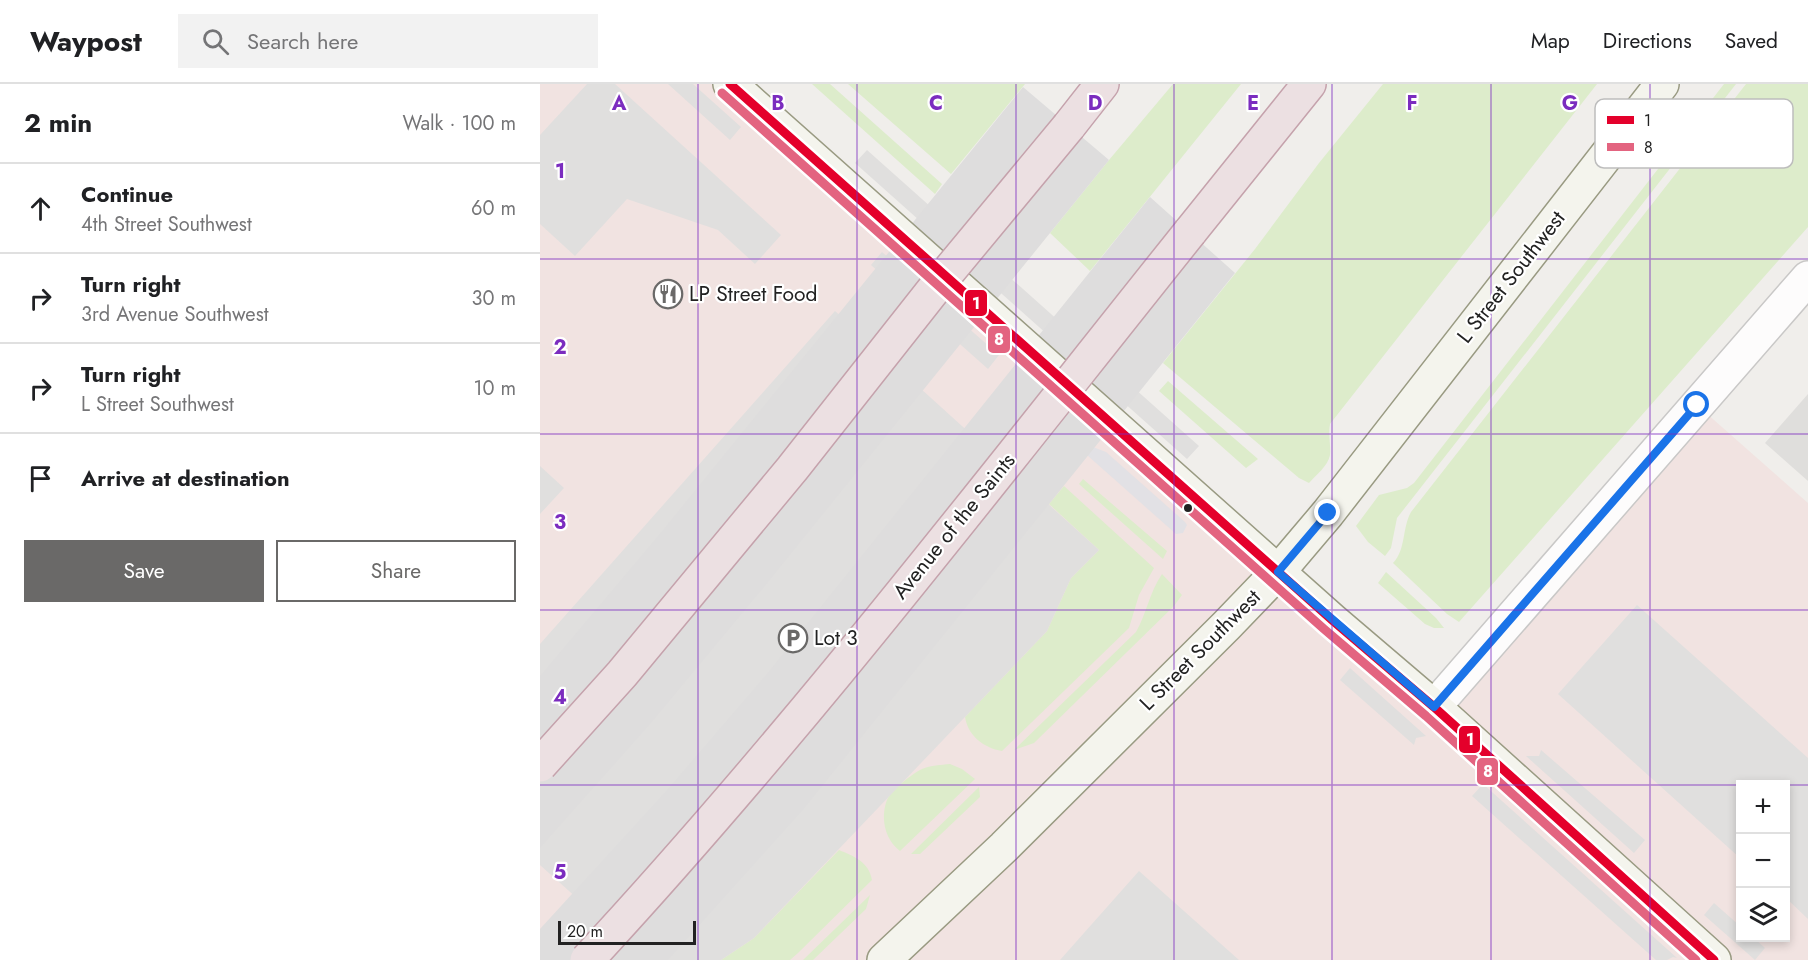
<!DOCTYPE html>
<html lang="en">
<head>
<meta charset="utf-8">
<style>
	:root { --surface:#fff; --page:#f2f2f2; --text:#202124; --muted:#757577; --line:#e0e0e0; --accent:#6a6968 }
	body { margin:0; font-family:Jost,sans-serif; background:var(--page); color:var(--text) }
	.controls { position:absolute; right:18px; bottom:18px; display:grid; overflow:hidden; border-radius:0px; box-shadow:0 3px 9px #0003 }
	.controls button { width:54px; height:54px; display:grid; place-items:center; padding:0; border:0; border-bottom:2px solid var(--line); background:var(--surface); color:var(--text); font:30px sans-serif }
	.scale { position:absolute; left:18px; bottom:15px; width:138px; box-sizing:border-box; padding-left:6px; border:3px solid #222; border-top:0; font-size:16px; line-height:21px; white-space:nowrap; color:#222; -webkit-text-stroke:4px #fff; paint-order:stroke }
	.stop { position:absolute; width:18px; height:18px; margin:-14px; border:4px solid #1a73e8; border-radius:50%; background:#fff }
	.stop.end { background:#1a73e8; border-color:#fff; box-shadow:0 2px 6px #0008 }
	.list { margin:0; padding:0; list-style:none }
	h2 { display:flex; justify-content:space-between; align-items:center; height:78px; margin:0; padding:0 24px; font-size:26px }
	h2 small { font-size:20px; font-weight:400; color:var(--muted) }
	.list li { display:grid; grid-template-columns:39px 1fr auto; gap:18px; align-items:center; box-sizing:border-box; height:90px; padding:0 24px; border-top:2px solid var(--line) }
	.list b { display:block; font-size:22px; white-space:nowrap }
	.list p { margin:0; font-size:20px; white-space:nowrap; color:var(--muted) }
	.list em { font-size:20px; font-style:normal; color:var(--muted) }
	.actions { display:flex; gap:12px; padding:18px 24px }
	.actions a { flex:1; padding:14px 0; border:2px solid var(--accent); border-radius:0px; text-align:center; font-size:21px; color:var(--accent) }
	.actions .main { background:var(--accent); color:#fff }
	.icon { flex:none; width:33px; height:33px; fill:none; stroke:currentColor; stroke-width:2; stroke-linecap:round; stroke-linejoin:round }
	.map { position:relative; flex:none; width:1268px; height:876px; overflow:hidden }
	header { display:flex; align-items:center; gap:36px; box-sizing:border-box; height:84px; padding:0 30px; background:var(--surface); border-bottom:2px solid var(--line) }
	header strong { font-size:28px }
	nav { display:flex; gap:33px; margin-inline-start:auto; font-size:21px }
	.search { width:420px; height:54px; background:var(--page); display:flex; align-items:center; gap:15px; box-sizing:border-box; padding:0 21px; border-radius:0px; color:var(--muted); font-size:22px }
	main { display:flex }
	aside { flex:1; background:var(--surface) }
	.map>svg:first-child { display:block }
	.residential { fill:#dfdedc }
	.commercial { fill:#f1e3e1; fill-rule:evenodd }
	.grass { fill:#ddeccb }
	.parking { fill:#e0dfde }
	.plaza { fill:#e2e1e5 }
	.pier { fill:#dedddd }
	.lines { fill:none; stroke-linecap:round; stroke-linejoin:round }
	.street-casing { stroke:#c9c8c7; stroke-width:36 }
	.secondary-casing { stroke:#999a82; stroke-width:36 }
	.highway-casing { stroke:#c5a2ac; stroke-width:36 }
	.street { stroke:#fdfcfc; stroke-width:33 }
	.secondary { stroke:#f4f4ed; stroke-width:33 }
	.highway { stroke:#ece0e2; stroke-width:33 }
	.highway-bridge-casing { stroke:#c5a2ac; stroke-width:36; stroke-linecap:butt }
	.highway-bridge { stroke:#ece0e2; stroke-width:33 }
	.bus-1-casing { stroke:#fff; stroke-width:14 }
	.bus-2-casing { stroke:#fff; stroke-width:14 }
	.bus-1 { stroke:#e4002b; stroke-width:9 }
	.bus-2 { stroke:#e36480; stroke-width:9 }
	.route { stroke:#1a73e8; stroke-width:8 }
	.grid { fill:none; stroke:#7b2cbf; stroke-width:1.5; stroke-opacity:0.55 }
	.bus-dot { fill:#222; stroke:#fff; stroke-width:2 }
	.labels { text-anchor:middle; stroke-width:4.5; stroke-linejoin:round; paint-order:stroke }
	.street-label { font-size:21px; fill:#222; stroke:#fff }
	.poi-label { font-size:21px; fill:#222; stroke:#fff; text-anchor:start }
	.key { fill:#fff; stroke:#bdbdbd; stroke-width:1.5 }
	.key-label { font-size:16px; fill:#222 }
	.grid-label { font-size:20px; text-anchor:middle; font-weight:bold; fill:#7b2cbf; stroke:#fff; stroke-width:4.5; stroke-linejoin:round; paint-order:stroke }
	.line-badge { stroke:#fff; stroke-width:2 }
	.badge-label { font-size:16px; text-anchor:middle; font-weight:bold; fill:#fff }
</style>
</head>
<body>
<header>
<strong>Waypost</strong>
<div class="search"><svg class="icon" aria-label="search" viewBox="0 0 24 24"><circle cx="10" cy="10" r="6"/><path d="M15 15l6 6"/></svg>Search here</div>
<nav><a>Map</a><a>Directions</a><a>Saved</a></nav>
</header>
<main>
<aside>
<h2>2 min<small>Walk · 100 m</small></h2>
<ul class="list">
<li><svg class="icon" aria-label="ahead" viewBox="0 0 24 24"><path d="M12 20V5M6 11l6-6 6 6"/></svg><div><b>Continue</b><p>4th Street Southwest</p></div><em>60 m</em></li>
<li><svg class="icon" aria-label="right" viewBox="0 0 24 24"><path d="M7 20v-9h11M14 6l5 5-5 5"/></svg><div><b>Turn right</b><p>3rd Avenue Southwest</p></div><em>30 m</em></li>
<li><svg class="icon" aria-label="right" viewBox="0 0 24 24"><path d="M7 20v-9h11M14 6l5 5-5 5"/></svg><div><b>Turn right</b><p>L Street Southwest</p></div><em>10 m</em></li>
<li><svg class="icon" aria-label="arrive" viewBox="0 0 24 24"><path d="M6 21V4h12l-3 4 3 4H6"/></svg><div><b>Arrive at destination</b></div></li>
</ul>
<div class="actions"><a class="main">Save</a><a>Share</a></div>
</aside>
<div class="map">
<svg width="1268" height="876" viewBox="0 0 1268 876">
	<rect width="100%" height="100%" fill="#f0eeeb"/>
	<path class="residential" d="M 1268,310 L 1268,397 L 1225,359 Z"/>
	<path class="commercial" d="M 0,0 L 189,0 L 894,622 L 1157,321 L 1268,419 L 1268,876 L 0,876 ZM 1200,700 L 1246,700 L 1246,854 L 1200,854 Z"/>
	<path class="grass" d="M 272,0 L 290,0 L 402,100 L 395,110 Z
		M 308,0 L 485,0 L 411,90 Z
		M 633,0 L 701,0 L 550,187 L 510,149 L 569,76 Z
		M 843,0 L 1057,0 L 790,340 C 788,351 791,361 790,371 C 788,382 776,391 769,399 L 759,394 L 623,279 L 715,165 L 779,79 Z
		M 1184,0 L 1196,0 L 857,434 L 851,464 L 845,472 L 828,458 L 816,442 L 839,411 L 867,404 L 874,399 Z
		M 1206,0 L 1268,0 L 1268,143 L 919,538 L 907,530 L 853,479 C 866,466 862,444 871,428 Z
		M 628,297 L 718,375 L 706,384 L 619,307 Z
		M 543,395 L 627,467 L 623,475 L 539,400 Z
		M 524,402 L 614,484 L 599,511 L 589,544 L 462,667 C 444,664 428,652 425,633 L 507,547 L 531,494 L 559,466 L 509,420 Z
		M 846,488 L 896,534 L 904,544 L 894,544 L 885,540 L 838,499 Z
		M 622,490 L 642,511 L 634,522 L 494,659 L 474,666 L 596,548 C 607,529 609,509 622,490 Z
		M 410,680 L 422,685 L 435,695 L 360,767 C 345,756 340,734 347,716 C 351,706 372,690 382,685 C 391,681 401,681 410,680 Z
		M 439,703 L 440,713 L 380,770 L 371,770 Z
		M 299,766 C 314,772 329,778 332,796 L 258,869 L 250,876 L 181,876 L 214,854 Z
		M 330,811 L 326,825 L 273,876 L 263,876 Z"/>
	<path class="parking" d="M 47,0 L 75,0 L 241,151 L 215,180 L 178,146 L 87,115 L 35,172 L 0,140 L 0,51 Z
		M 128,0 L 153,0 L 201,43 L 190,56 Z
		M 327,66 L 659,362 L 647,375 L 315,79 Z
		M 342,168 L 459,271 L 448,285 L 331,181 Z
		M 295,227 L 559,466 L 531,494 L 507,547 L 214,854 L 181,876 L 106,876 L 0,781 L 0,560 Z
		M 0,382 L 24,404 L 0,430 Z
		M 1097,521 L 1268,674 L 1268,835 L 1246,814 L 1246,700 L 1200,700 L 1200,774 L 1018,610 Z
		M 810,584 L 886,652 L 876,654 L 874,661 L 800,596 Z
		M 1001,666 L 1105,756 L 1094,769 L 986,672 L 999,672 Z
		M 943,700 L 1137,874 L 1133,873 L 1127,876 L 1116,876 L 932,712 Z
		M 599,787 L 699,876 L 520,876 Z
		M 1174,819 L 1200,842 L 1200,854 L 1214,854 L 1225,864 L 1215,876 L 1164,831 Z"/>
	<path class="plaza" d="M 553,363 L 566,368 L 645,438 L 647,441 L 643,449 L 636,450 L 547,371 Z"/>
	<path class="pier" d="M 483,3 L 569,76 L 224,503 L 111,639 L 0,764 L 0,592 L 123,446 Z
		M 610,113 L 695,189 L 262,727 L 128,876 L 0,876 L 0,845 L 127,706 L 226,591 Z"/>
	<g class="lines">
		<g class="street-casing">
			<path id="street" d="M 894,623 L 1268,194"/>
		</g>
		<g class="secondary-casing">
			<path id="secondary" d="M 190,0 L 792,536 L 894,623 L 1174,876
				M 344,876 L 464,763 L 687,541 L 738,488 L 788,429 L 1122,0"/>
		</g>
		<g class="highway-casing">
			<path id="highway" d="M 529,42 L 562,0
				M 650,148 L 769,0"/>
		</g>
		<use href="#street" class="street"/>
		<use href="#secondary" class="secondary"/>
		<use href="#highway" class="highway"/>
		<g class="highway-bridge-casing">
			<path id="highway-bridge" d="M 0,681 L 82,590 L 252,385 L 398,200 L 529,42
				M 47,876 C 261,645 453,394 650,148"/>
		</g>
		<use href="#highway-bridge" class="highway-bridge"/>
		<g class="bus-1-casing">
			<path id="bus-1" d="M 190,0 L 792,536 L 894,623 L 1174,876"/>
		</g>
		<g class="bus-2-casing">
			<path id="bus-2" d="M 182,9 L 784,545 L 886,632 L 1156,876"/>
		</g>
		<use href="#bus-1" class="bus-1"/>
		<use href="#bus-2" class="bus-2"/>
	</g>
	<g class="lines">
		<path class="route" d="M 788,429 L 738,488 L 894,623 L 1157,321"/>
	</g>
	<path class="grid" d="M 158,0 L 158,876M 317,0 L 317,876M 476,0 L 476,876M 634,0 L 634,876M 792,0 L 792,876M 951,0 L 951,876M 1110,0 L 1110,876M 0,175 L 1268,175M 0,350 L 1268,350M 0,526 L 1268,526M 0,701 L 1200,701M 1246,701 L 1268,701"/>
	<defs>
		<g id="restaurant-ring" transform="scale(1.5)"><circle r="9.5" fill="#fff" stroke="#6a6968" stroke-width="1.5"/><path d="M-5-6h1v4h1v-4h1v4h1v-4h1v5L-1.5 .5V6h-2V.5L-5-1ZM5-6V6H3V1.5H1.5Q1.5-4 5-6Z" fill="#6a6968"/></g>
		<g id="parking-ring" transform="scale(1.5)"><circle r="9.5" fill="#fff" stroke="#6a6968" stroke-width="1.5"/><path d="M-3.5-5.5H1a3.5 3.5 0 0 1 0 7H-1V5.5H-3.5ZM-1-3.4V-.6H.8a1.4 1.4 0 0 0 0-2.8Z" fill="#6a6968"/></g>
	</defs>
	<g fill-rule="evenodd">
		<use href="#restaurant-ring" x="128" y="210"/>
		<use href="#parking-ring" x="253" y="554"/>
	</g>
	<circle class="bus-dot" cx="648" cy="424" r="5"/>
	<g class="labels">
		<g class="street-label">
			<text transform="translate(971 193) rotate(-52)" y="7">L Street Southwest</text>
			<text transform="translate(414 442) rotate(-51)" y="7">Avenue of the Saints</text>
			<text transform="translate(660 566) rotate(-45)" y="7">L Street Southwest</text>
		</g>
		<g class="poi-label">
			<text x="149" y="217">LP Street Food</text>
			<text x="274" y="561">Lot 3</text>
		</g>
	</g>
	<rect x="1055" y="15" width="198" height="69" rx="9" class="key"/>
	<rect x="1067" y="32" width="27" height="8" fill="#e4002b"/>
	<rect x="1067" y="59" width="27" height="8" fill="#e36480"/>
	<g class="key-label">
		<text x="1104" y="42">1</text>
		<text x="1104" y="69">8</text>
	</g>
	<g class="grid-label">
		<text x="79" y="26">A</text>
		<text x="238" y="26">B</text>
		<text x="396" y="26">C</text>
		<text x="555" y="26">D</text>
		<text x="713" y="26">E</text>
		<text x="872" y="26">F</text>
		<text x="1030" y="26">G</text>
		<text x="20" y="94">1</text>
		<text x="20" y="270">2</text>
		<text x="20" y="445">3</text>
		<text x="20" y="620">4</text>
		<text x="20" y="795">5</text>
	</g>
	<g class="line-badge">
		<rect x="424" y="205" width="24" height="28" rx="6" fill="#e4002b"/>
		<rect x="447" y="241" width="24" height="29" rx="6" fill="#e36480"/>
		<rect x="918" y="641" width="23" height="29" rx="6" fill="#e4002b"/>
		<rect x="936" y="673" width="23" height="29" rx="6" fill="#e36480"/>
	</g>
	<g class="badge-label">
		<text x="436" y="225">1</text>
		<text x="459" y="261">8</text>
		<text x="930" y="661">1</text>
		<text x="948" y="693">8</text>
	</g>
</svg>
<div class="controls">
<button>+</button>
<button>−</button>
<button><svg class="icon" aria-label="layers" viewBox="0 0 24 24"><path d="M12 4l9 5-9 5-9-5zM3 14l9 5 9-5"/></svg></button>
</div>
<div class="scale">20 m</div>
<div class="stop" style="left:1157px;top:321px"></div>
<div class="stop end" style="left:788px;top:429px"></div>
</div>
</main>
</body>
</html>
